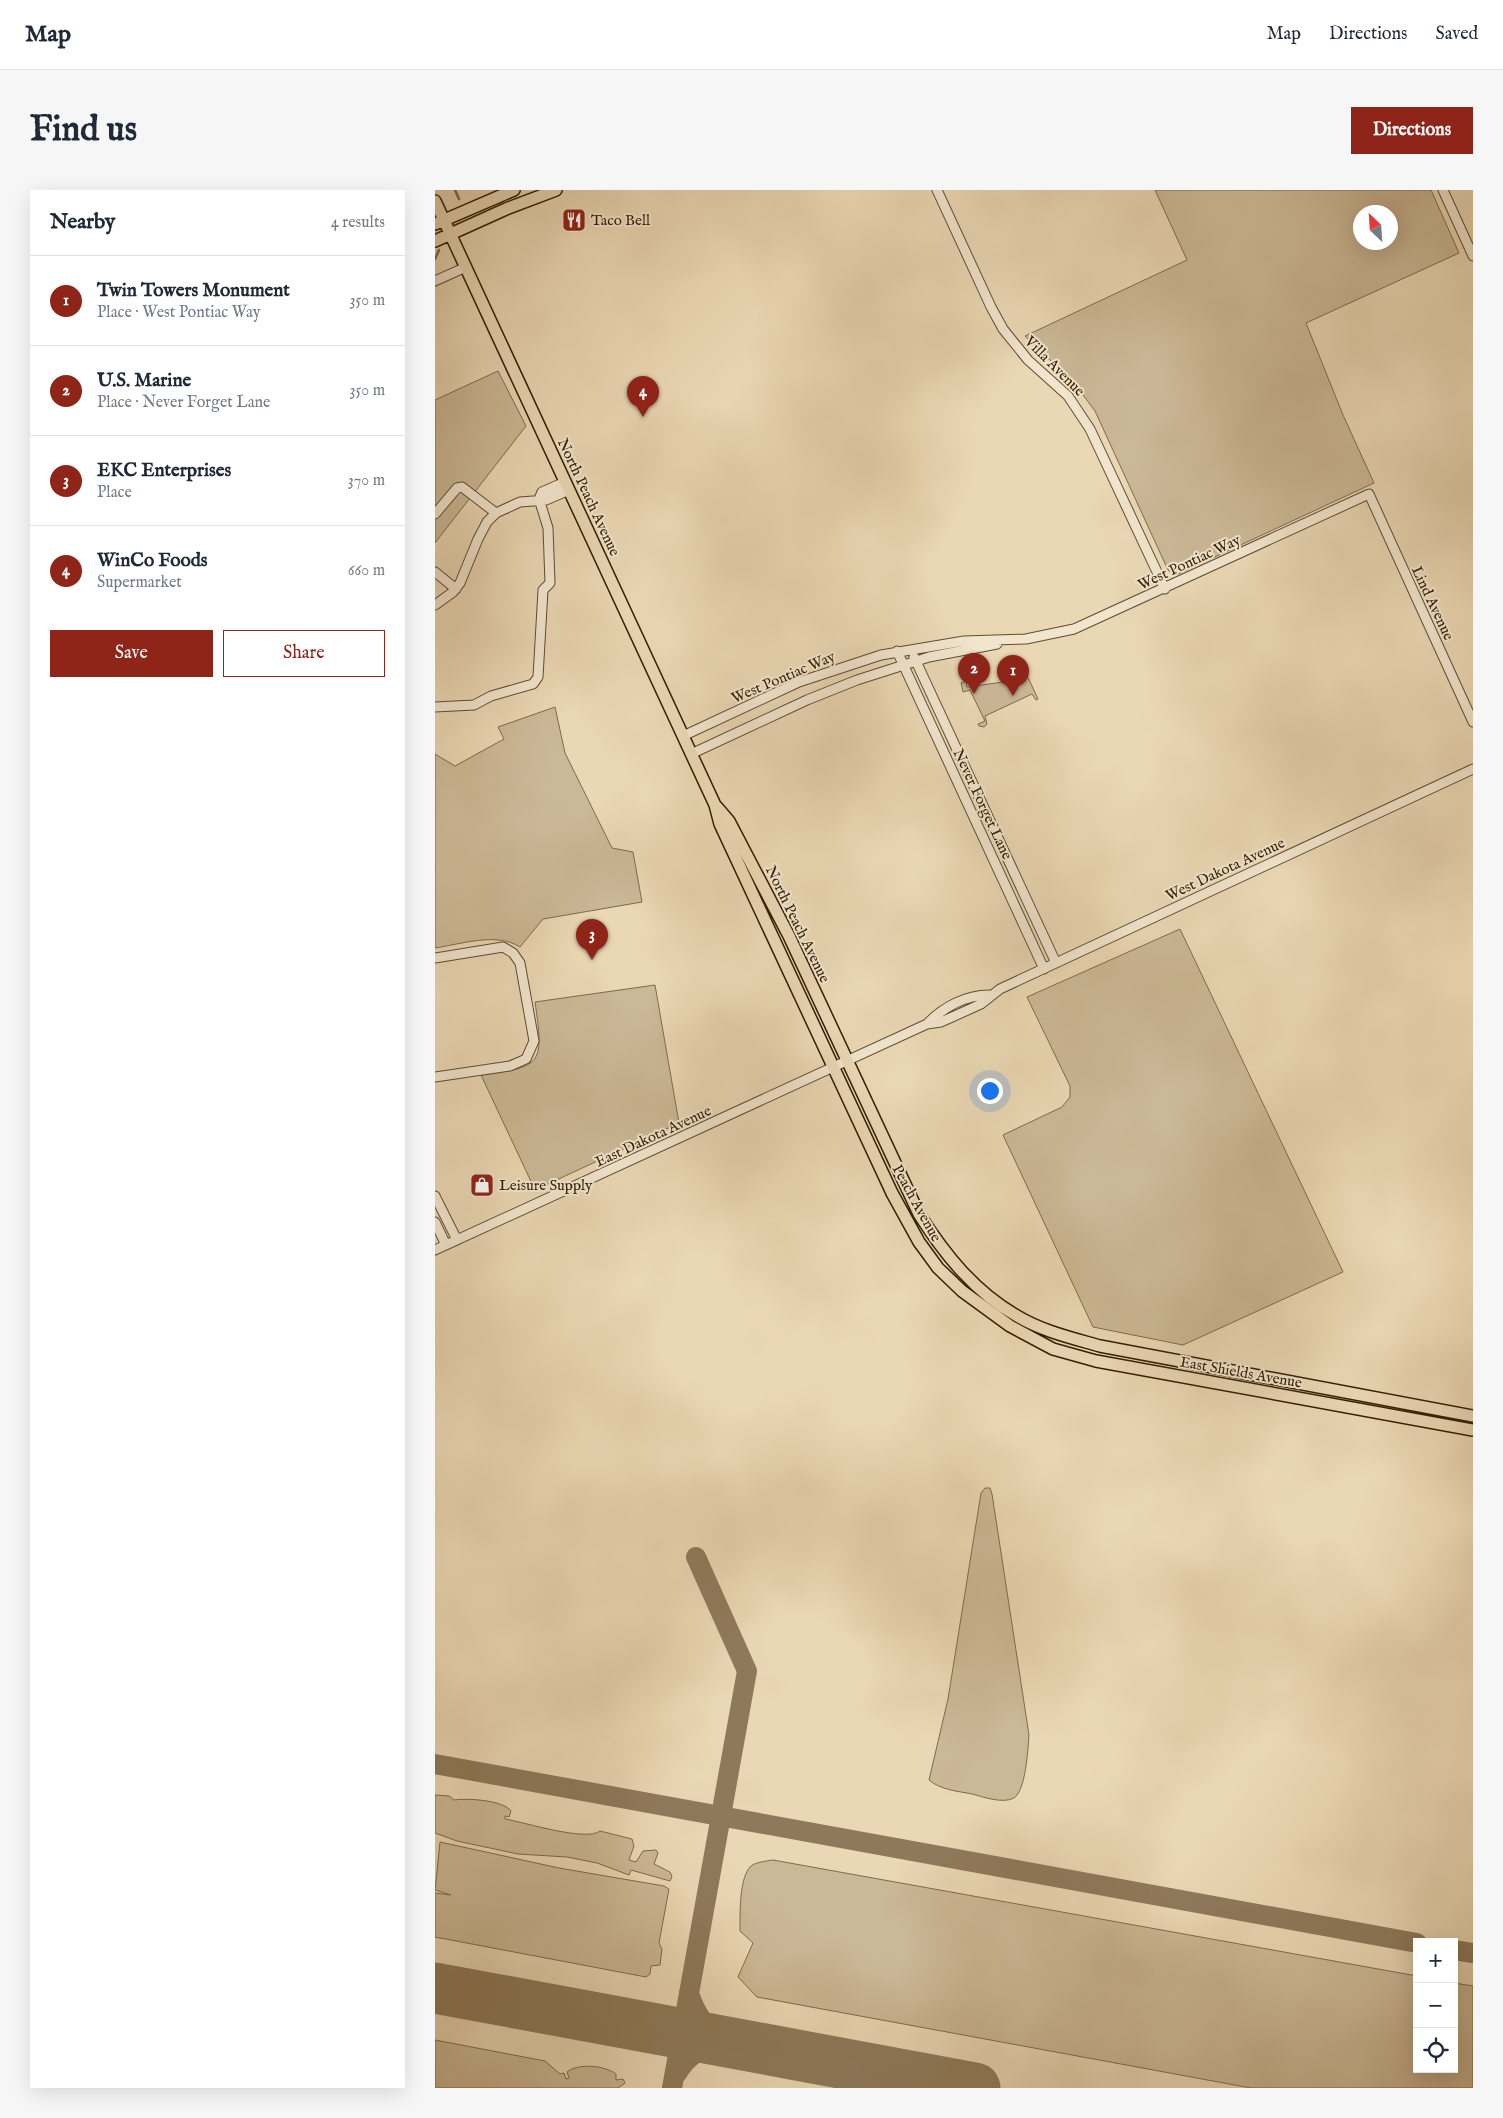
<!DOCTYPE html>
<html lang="en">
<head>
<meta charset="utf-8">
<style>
	:root { --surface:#fff; --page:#f6f6f7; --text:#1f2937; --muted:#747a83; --line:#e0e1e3; --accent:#8f2418 }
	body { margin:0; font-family:"IM FELL English",serif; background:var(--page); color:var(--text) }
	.controls { position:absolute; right:15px; bottom:15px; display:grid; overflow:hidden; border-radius:0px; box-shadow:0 5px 20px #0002 }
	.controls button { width:45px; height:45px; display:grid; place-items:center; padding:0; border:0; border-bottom:1px solid var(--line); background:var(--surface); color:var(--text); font:25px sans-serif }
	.compass { position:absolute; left:918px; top:15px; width:45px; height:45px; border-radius:50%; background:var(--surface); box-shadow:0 5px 20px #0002; rotate:335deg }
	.you { position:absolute; left:554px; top:900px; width:18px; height:18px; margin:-12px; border:4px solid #fff; border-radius:50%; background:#1a73e8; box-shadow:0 0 0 8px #1a73e833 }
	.badge { display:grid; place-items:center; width:32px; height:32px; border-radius:50%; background:var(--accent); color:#fff; font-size:16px; font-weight:700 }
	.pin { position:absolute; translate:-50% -41px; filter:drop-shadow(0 1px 2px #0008) }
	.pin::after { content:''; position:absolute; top:26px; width:18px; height:15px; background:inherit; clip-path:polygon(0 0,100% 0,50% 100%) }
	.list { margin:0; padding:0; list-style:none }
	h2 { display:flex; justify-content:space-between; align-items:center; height:65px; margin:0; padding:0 20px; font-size:21px }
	h2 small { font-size:16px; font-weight:400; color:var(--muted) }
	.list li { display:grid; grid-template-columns:32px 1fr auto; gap:15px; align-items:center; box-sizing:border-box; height:90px; padding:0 20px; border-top:1px solid var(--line) }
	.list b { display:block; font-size:19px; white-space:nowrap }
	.list p { margin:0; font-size:16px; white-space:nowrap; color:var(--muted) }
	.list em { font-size:16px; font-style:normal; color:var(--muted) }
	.actions { display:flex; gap:10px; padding:15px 20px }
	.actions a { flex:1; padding:11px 0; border:1px solid var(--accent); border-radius:0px; text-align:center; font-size:18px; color:var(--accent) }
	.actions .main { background:var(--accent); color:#fff }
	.icon { flex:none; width:28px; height:28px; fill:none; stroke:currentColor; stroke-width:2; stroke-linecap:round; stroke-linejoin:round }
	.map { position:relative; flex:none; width:1038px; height:1898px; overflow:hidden; border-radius:0px }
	header { display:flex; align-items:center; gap:30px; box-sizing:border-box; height:70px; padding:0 25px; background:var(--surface); border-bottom:1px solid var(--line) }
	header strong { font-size:24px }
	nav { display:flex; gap:28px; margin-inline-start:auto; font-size:18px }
	.intro { display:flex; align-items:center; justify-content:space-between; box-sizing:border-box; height:120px; padding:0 30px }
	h1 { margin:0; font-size:35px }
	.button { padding:12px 22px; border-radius:0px; background:var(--accent); color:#fff; font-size:18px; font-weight:700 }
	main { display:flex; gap:30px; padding:0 30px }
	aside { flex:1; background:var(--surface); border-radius:0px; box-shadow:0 5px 20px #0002 }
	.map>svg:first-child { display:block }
	.green { fill:#cbb896; stroke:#7e6b4c; fill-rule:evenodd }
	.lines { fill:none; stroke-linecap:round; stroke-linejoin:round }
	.stream { stroke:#7b6748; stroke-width:2.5 }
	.taxiway { stroke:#8e7a5b; stroke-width:20 }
	.runway { stroke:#8e7a5b; stroke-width:51 }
	.minor-casing { stroke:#604c2e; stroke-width:11 }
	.major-casing { stroke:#321e02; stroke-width:14 }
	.minor { stroke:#f1e5ce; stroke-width:9 }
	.major { stroke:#ead7b4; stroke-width:11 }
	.labels { text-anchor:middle; stroke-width:4; stroke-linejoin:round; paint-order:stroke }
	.poi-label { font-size:15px; fill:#321e02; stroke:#f1e5ce; text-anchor:start }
	.street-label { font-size:15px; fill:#321e02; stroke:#f1e5ce }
</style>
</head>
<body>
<header>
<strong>Map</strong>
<nav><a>Map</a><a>Directions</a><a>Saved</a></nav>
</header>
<div class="intro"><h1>Find us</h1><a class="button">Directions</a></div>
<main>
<aside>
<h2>Nearby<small>4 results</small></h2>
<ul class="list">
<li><span class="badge">1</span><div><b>Twin Towers Monument</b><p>Place · West Pontiac Way</p></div><em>350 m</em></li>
<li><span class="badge">2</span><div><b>U.S. Marine</b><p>Place · Never Forget Lane</p></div><em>350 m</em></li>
<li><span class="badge">3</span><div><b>EKC Enterprises</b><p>Place</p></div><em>370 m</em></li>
<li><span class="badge">4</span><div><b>WinCo Foods</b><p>Supermarket</p></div><em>660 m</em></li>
</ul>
<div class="actions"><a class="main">Save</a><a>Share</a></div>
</aside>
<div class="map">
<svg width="1038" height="1898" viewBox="0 0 1038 1898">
	<rect width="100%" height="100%" fill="#ead7b4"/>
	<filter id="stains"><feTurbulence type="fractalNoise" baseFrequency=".004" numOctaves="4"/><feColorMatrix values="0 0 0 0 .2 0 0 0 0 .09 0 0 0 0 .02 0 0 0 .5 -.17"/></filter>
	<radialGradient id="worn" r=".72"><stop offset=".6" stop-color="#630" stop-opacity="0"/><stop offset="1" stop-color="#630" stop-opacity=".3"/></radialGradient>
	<path class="green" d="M 720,0 L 996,0 L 1024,63 L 871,133 L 908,225 L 939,293 L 741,385 L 733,380 L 660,221 L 639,193 L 590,146 L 752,70 ZM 926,22 L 956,22 L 956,52 L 926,52 Z
		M 63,181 L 91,236 L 0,353 L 0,210 Z
		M 582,483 L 591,483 L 603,509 L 601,510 L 597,504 L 550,526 L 552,534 L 549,537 L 544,536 L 543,534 L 550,531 L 535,500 L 528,502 L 526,493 L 531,491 L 532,497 L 583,490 Z
		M 120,517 L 130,563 L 177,658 L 198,662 L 207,712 L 108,729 L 85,757 C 61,742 27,754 0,758 L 0,564 L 20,576 L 69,549 L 63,537 Z
		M 745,739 L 908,1082 L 748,1155 L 658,1137 L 568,945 L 627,917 L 635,907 L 635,896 L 592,807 Z
		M 220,795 L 244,933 L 100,1000 L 46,885 C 108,877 109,874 100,812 Z
		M 550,1298 L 555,1298 L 557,1304 L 594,1545 C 593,1558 591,1600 579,1608 C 568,1614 548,1607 537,1604 C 522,1601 506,1600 494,1590 L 513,1509 L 546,1303 Z
		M 0,1605 L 14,1606 L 19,1610 C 32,1608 68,1610 76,1621 L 74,1627 L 70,1626 L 70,1629 C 89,1632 151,1652 165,1641 L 197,1649 L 199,1656 L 194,1670 L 201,1672 L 208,1661 L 221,1660 L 223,1663 L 219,1674 L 235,1682 L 237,1687 L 235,1691 L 196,1680 L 194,1685 L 162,1673 L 132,1667 L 83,1664 L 22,1651 L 0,1643 Z
		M 5,1652 L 124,1678 L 229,1696 L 234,1699 L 224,1753 L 227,1759 L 225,1775 L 216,1776 L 215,1784 L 211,1787 L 0,1747 L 0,1703 L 16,1705 L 0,1700 Z
		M 338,1670 L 982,1786 L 982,1879 L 1019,1879 L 1019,1793 L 1038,1796 L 1038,1898 L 816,1898 L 322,1807 L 303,1787 L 318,1753 L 305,1741 C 305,1725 304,1687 316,1676 C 321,1672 332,1671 338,1670 Z
		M 0,1850 L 110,1871 L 125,1884 L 129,1883 L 131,1889 L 134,1888 L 132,1882 C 143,1873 169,1875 181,1884 L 181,1890 L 188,1889 L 190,1893 L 183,1898 L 0,1898 Z"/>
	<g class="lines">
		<path class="stream" d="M 20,0 L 24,9
			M 0,69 L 4,60"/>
		<path class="taxiway" d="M 0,1574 L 982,1753
			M 1019,1760 L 1038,1763
			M 254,1803 C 261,1826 272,1839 291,1852
			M 241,1885 C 252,1865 269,1856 291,1852
			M 237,1898 L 312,1481 L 261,1367"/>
		<path class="runway" d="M 0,1798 L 540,1898"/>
		<g class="minor-casing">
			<path id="minor" d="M 502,0 L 556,117 L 568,139 L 593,170 L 633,206 L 655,239 L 730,399
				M 1008,0 L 1038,66
				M 0,91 L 31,77
				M 0,324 L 22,298 L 27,297 L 61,323
				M 0,382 L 21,399
				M 0,415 L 18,402 L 25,393 L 43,349 L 52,332 L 61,323 L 85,312 L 111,310 L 134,300
				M 462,461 L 609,779
				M 479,467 L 621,773
				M 0,517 L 39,515 L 56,506 L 98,494 L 103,487 L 108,400 L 115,393 L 113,338 L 104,309 L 107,302 L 130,292
				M 248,546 L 364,492 L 446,465 L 529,451 L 591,449 L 639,439 L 934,304 L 1038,532
				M 256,564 L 372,510 L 422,490 L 494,467 L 562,454
				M 0,768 L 68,757 L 78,763 L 85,773 L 99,851 L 91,869 L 75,876 L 0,887
				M 492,834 C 508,817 531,805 554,805
				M 0,1006 L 22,1050
				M 0,1032 L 11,1055
				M 0,1060 L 492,834 L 506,832 L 546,814 L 565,799 L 1038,579"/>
		</g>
		<g class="major-casing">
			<path id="major" d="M 0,11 L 280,615 L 285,634 L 457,1003 L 484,1052 L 503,1078 L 527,1101 L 575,1136 L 618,1159 L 661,1171 L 1038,1240
				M 0,34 L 79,0
				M 0,51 L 71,19 L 121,0
				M 282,617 L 294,631 L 354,746 L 484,1024 C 510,1065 540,1102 582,1126 C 607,1141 637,1148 665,1156 L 1038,1226"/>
		</g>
		<use href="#minor" class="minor"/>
		<use href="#major" class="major"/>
	</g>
	<defs>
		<g id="restaurant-square" transform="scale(1.25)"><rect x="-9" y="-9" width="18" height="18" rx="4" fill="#8f2418" stroke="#f1e5ce"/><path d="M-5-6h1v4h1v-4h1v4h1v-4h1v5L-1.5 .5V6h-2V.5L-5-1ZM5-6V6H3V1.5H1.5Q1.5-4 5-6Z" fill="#fff"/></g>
		<g id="shop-square" transform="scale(1.25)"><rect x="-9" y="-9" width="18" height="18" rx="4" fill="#8f2418" stroke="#f1e5ce"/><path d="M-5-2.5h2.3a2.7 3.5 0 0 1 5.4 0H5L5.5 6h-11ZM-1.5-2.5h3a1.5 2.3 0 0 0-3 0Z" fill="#fff"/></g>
	</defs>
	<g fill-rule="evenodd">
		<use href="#restaurant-square" x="139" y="30"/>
		<use href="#shop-square" x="47" y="995"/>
	</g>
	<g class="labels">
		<g class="poi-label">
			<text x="156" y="35">Taco Bell</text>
			<text x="64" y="1000">Leisure Supply</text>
		</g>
		<g class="street-label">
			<text transform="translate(620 176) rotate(45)" y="5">Villa Avenue</text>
			<text transform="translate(154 307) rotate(65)" y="5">North Peach Avenue</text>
			<text transform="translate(754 372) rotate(-25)" y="5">West Pontiac Way</text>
			<text transform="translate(998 413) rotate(65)" y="5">Lind Avenue</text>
			<text transform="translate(348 487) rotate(-23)" y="5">West Pontiac Way</text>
			<text transform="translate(548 614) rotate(65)" y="5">Never Forget Lane</text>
			<text transform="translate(790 679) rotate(-25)" y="5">West Dakota Avenue</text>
			<text transform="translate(363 734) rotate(64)" y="5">North Peach Avenue</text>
			<text transform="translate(218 946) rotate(-25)" y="5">East Dakota Avenue</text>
			<text transform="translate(482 1013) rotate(61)" y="5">Peach Avenue</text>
			<text transform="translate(806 1182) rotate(10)" y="5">East Shields Avenue</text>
		</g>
	</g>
	<rect width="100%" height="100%" filter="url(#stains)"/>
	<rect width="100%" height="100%" fill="url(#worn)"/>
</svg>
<div class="controls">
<button>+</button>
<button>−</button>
<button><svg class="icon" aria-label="locate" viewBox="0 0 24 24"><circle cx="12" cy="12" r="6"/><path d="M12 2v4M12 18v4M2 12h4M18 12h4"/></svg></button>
</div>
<svg class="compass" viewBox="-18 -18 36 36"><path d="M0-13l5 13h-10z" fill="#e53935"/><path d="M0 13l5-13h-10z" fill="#747a83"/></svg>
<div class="you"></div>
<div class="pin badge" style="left:578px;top:506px">1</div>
<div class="pin badge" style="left:539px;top:504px">2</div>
<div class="pin badge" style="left:157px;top:770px">3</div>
<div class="pin badge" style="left:208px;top:227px">4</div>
</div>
</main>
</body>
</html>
